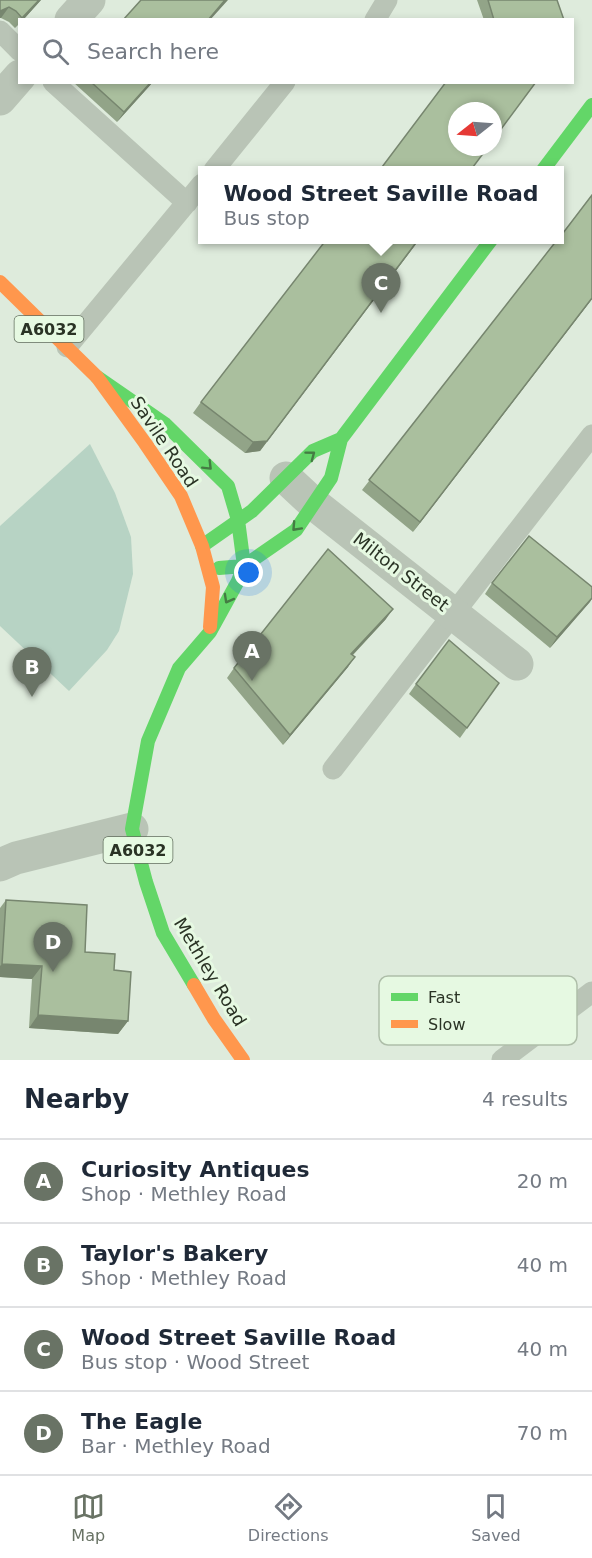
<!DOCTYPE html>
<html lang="en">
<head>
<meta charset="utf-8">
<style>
	:root { --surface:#fff; --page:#f2f2f3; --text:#1f2937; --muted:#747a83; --line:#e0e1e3; --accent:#697365 }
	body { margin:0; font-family:"DejaVu Sans",sans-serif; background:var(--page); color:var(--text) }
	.compass { position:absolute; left:448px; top:102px; width:54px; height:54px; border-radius:50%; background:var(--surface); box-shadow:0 3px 9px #0003; rotate:253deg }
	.you { position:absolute; left:249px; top:573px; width:21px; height:21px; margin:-15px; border:4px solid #fff; border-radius:50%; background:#1a73e8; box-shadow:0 0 0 9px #1a73e833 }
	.badge { display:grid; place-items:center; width:39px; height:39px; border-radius:50%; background:var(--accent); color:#fff; font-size:20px; font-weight:700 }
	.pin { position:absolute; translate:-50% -50px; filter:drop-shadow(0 2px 3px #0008) }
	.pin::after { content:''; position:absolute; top:32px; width:21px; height:18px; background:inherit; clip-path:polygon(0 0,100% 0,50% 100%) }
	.popup { position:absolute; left:198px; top:166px; width:366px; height:78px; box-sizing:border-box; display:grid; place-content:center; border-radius:0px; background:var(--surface); filter:drop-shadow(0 2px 4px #0005); font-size:20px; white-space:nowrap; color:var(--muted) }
	.popup b { font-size:22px; color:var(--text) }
	.popup::after { content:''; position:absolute; left:50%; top:100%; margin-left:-12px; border:12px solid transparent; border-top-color:var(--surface) }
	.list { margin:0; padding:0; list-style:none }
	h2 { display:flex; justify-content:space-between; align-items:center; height:78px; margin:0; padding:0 24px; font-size:26px }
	h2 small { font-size:20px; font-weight:400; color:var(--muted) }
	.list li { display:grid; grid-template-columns:39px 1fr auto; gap:18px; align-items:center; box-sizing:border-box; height:84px; padding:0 24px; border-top:2px solid var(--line) }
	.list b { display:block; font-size:22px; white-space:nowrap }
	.list p { margin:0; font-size:20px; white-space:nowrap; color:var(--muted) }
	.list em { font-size:20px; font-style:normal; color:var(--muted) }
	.icon { flex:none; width:33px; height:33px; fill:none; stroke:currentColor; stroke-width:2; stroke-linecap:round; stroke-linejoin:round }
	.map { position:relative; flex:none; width:592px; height:1060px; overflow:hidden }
	.search { position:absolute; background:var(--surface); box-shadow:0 3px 9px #0003; left:18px; right:18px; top:18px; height:66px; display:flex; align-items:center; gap:15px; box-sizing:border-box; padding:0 21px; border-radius:0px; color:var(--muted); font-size:22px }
	.sheet { height:414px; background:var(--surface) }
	nav { display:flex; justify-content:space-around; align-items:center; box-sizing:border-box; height:84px; border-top:2px solid var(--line); background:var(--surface); font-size:16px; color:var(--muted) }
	nav a { display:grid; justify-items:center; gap:3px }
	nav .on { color:var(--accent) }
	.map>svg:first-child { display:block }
	.green { fill:#b7d3c4 }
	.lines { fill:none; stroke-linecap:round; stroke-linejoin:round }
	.lane { stroke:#b9c4b6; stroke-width:21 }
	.street { stroke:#b9c4b6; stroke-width:33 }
	.fast { stroke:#63d668; stroke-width:14 }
	.slow { stroke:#ff974d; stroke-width:14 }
	.wall { fill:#92a488 }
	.shaded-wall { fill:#77866f }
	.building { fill:#aabf9e; stroke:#77866f; stroke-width:1.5 }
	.oneway { stroke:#447c43 }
	.labels { text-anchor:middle; stroke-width:6; stroke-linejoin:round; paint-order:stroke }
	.shield { fill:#e6f9e2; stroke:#626e5e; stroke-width:1.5 }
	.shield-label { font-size:16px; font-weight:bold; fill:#2a3325 }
	.street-label { font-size:18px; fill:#2a3325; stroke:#e6f9e2 }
	.key { fill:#e6f9e2; stroke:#aebea9; stroke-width:1.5 }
	.key-label { font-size:16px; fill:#2a3325 }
</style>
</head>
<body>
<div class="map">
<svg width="592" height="1060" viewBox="0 0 592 1060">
	<rect width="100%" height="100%" fill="#deebdc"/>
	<path class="green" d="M 90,444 L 115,493 L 131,537 L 133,574 L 119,631 L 107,650 L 69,691 L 0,626 L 0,526 Z"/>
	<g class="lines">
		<path class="lane" d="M 375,20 L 387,0
			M 0,31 L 20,51
			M 53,82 L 187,203
			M 214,170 L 285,82
			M 67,347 L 202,184
			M 333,769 L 592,435
			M 502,1060 L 592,992"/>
		<path class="street" d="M 71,20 L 89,0
			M 0,99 L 20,76
			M 286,478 L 314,504 L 517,664
			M 0,865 L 16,858 L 132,829"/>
		<path class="fast" d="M 543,170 L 592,105
			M 97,377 L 165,424 L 228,486 L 238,520 L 244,566 L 238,581 L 210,632 L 179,668 L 148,741 L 132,829 L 146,882 L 163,933 L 194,985
			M 202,546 L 252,511 L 313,451 L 341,439
			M 219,568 L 244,566 L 296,530 L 331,478 L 341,439 L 491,240"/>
		<path class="slow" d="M 0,282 L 97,377 L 145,443 L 181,496 L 202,546 L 213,587 L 210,627
			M 194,985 L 214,1019 L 243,1060"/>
	</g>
	<path class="wall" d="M 0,0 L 41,0 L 23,20 L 20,20 L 20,23 L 15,28 L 9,22 L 1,18 L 0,18 Z
		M 477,0 L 557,0 L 564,20 L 484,20 Z
		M 73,82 L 153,82 L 117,122 Z
		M 592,195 L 592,299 L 413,532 L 362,490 Z
		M 419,240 L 260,451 L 245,453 L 193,413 L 201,402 Z
		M 492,583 L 592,587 L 592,599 L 550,648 L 485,594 Z
		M 386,619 L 353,655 L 348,667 L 283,745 L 227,678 L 234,668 Z
		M 499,683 L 460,738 L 409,694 L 416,684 Z
		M 6,900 L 114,970 L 128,1021 L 118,1034 L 29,1028 L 32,979 L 0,977 L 0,908 Z"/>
	<path class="shaded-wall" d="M 39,0 L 41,0 L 23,20 L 21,20 Z
		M 225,0 L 228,0 L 210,20 L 208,20 Z
		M 9,7 L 1,18 L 0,18 L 0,11 Z
		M 151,82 L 153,82 L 117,122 L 124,112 Z
		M 419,240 L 260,451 L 245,453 L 253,442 Z
		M 592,298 L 592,299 L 413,532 L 420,522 Z
		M 592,598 L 590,602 L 550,648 L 557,637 Z
		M 393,609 L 386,619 L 344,664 L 351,654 Z
		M 355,657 L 348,667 L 283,745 L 290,735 Z
		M 2,964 L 42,966 L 32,979 L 0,977 L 0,966 Z
		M 38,1015 L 128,1021 L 118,1034 L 29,1028 Z"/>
	<path class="building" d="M 0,0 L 39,0 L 22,18 L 16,11 L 9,7 L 0,11 Z
		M 141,0 L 225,0 L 208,20 L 123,20 Z
		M 488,0 L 557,0 L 564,20 L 494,20 Z
		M 91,82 L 151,82 L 124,112 Z
		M 446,82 L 536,82 L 493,140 L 493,111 L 457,111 L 457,147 L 488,147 L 470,171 L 379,171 Z
		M 592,195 L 592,298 L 420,522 L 369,480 L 557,240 L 560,240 L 560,237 Z
		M 326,240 L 418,240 L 267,441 L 253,442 L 201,402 Z
		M 529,536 L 592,587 L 592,598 L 557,637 L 492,583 Z
		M 328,549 L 393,609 L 351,654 L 355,657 L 290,735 L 234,668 Z
		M 449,640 L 499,683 L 467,728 L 416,684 Z
		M 6,900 L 87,905 L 85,952 L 115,954 L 114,970 L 131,972 L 128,1021 L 38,1015 L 42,966 L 2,964 Z"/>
	<defs><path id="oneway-chevron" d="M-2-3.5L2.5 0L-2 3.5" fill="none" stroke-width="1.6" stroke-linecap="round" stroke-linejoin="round" transform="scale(1.5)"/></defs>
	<g class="oneway">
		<use href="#oneway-chevron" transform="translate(311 455) rotate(-37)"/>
		<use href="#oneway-chevron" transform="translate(208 466) rotate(45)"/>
		<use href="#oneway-chevron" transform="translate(296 527) rotate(133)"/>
		<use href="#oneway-chevron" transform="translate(228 599) rotate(119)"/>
	</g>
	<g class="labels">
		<g class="shield">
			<rect x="14.5" y="316" width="69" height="26" rx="4.5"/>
			<rect x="103.5" y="837" width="69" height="26" rx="4.5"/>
		</g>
		<g class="shield-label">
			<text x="49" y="335">A6032</text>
			<text x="138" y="856">A6032</text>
		</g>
		<g class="street-label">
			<text transform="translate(164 442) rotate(56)" y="6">Savile Road</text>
			<text transform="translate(401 572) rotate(38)" y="6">Milton Street</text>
			<text transform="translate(210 972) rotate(59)" y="6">Methley Road</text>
		</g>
	</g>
	<rect x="379" y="976" width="198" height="69" rx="9" class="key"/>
	<rect x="391" y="993" width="27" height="8" fill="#63d668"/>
	<rect x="391" y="1020" width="27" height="8" fill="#ff974d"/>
	<g class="key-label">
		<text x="428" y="1003">Fast</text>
		<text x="428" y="1030">Slow</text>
	</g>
</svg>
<svg class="compass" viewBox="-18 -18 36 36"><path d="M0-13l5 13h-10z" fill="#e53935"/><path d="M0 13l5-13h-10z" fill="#747a83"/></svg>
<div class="you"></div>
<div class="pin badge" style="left:252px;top:681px">A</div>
<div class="pin badge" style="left:32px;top:697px">B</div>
<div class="pin badge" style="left:381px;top:313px">C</div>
<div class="popup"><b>Wood Street Saville Road</b>Bus stop</div>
<div class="pin badge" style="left:53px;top:972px">D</div>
<div class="search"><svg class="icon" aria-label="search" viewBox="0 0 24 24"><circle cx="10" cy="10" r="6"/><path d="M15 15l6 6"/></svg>Search here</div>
</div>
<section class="sheet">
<h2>Nearby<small>4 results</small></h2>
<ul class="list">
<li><span class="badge">A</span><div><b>Curiosity Antiques</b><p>Shop · Methley Road</p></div><em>20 m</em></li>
<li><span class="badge">B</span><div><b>Taylor's Bakery</b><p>Shop · Methley Road</p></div><em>40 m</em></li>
<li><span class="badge">C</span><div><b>Wood Street Saville Road</b><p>Bus stop · Wood Street</p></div><em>40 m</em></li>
<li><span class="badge">D</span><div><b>The Eagle</b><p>Bar · Methley Road</p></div><em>70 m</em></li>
</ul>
</section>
<nav>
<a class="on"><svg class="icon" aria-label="map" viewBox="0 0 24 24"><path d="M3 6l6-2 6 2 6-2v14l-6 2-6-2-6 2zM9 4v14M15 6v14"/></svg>Map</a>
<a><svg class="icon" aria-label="directions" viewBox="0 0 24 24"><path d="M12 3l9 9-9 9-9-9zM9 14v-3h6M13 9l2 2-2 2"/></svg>Directions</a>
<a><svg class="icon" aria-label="saved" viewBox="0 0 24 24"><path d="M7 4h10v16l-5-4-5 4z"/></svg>Saved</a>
</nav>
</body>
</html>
